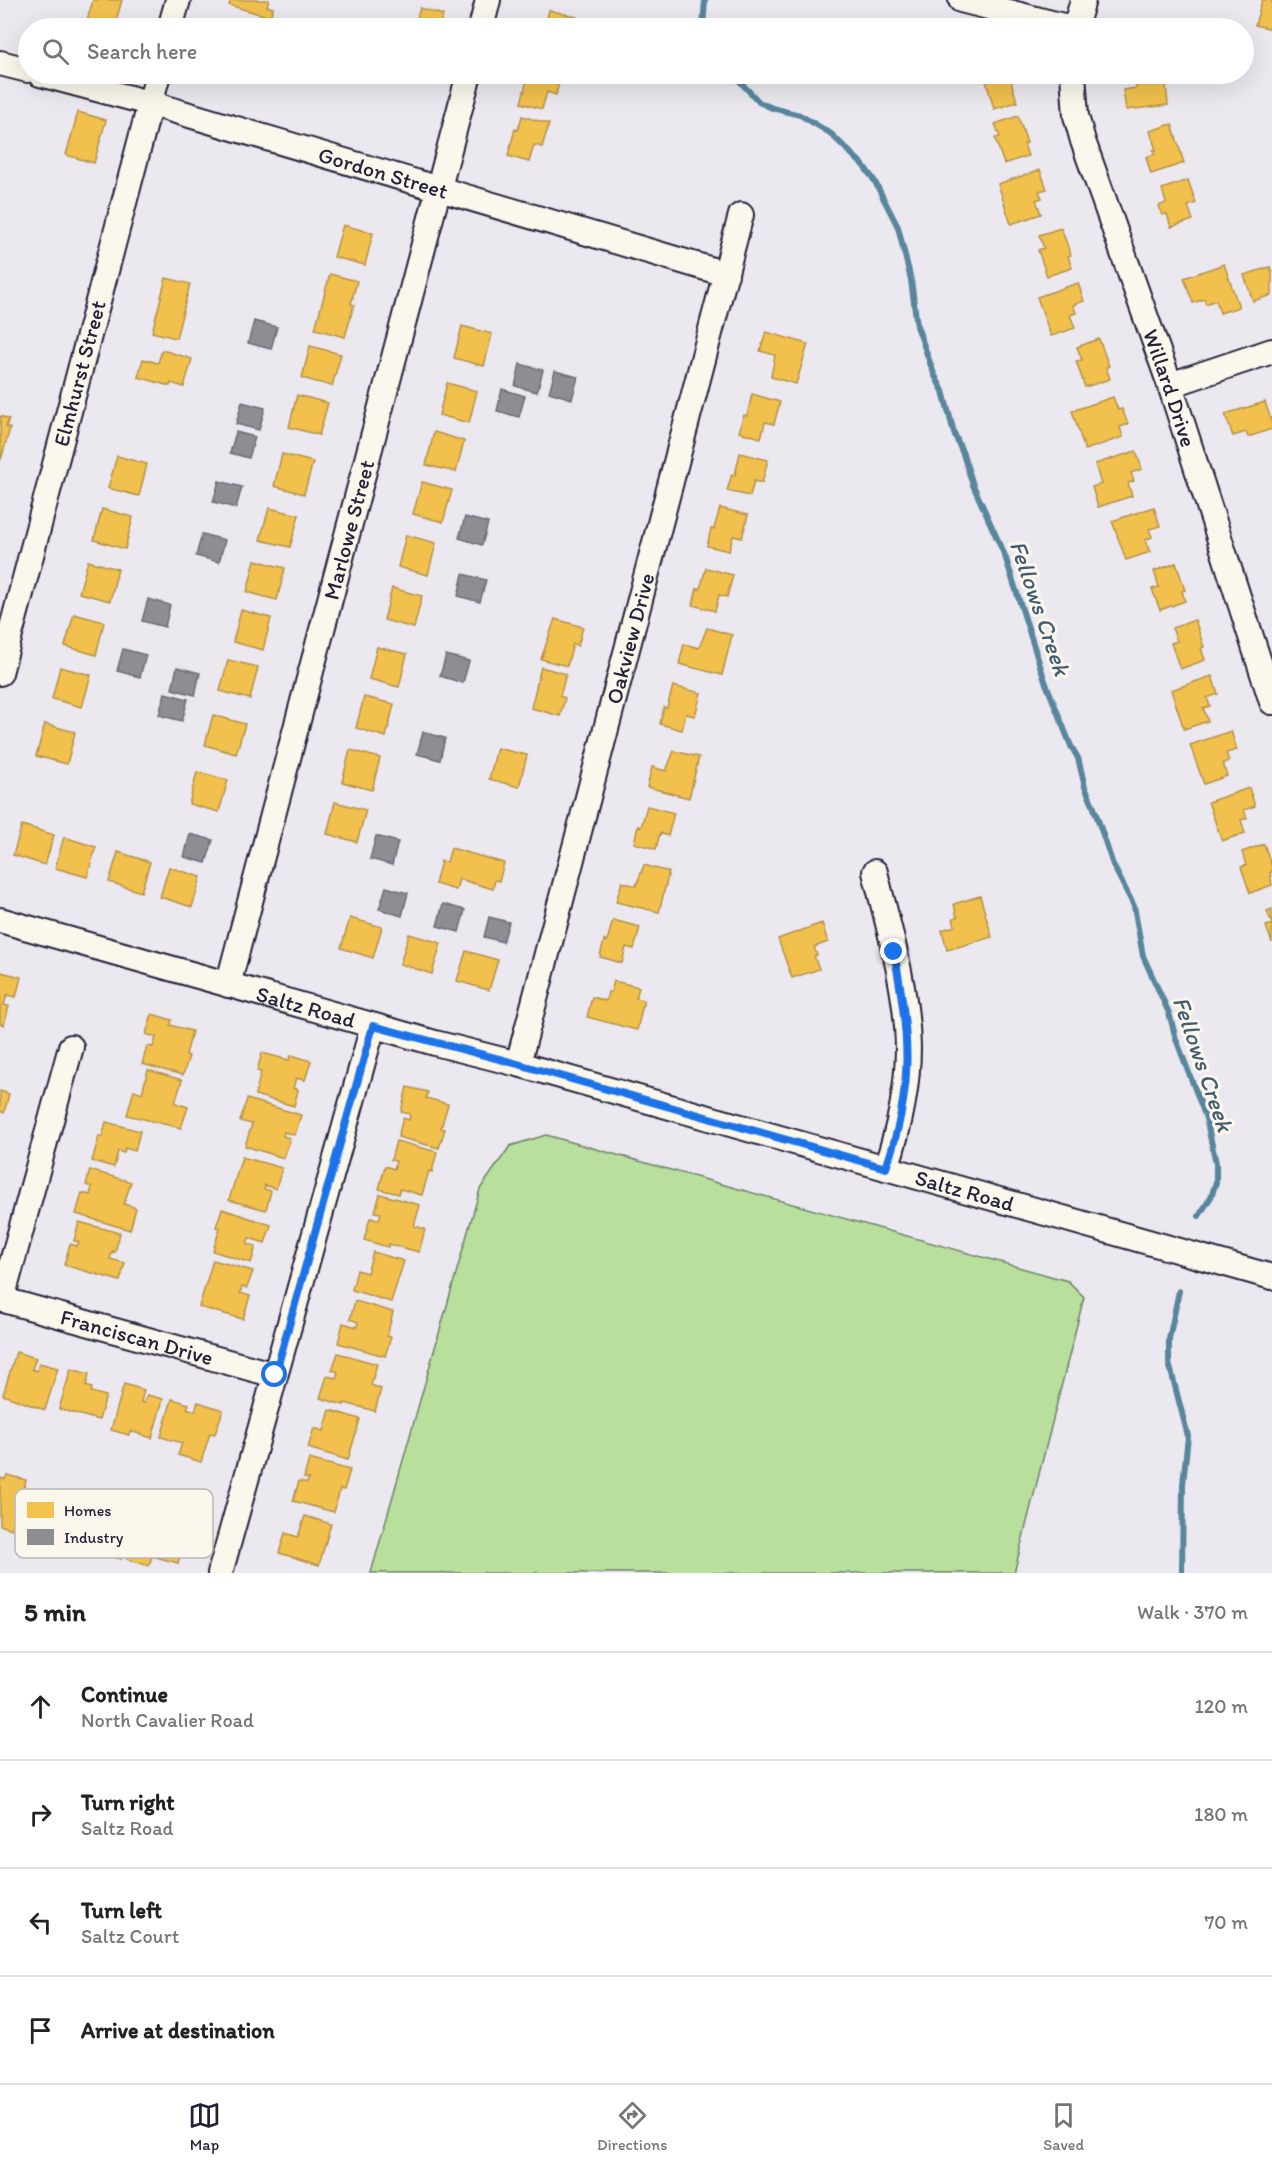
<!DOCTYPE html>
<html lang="en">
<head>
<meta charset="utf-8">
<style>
	:root { --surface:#fff; --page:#f6f6f6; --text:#222; --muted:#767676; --line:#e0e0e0; --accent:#22223b }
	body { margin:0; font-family:Itim,sans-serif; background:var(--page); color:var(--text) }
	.stop { position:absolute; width:18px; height:18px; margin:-14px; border:4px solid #1a73e8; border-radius:50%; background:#fff }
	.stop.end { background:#1a73e8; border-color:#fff; box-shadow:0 2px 6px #0008 }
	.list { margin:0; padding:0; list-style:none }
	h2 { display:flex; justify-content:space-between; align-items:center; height:78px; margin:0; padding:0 24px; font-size:26px }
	h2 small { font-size:20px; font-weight:400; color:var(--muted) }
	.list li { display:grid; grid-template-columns:39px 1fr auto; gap:18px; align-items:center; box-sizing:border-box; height:108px; padding:0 24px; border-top:2px solid var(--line) }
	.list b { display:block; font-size:22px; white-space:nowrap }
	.list p { margin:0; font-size:20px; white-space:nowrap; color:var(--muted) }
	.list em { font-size:20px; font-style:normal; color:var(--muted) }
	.icon { flex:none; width:33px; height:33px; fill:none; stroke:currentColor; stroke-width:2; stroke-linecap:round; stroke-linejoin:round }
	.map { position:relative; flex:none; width:1272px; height:1573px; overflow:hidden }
	.search { position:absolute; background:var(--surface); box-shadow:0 6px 24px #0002; left:18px; right:18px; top:18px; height:66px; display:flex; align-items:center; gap:15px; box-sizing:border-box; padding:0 21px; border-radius:33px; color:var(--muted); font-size:22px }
	.sheet { height:510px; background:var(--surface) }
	nav { display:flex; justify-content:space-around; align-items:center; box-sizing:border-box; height:84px; border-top:2px solid var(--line); background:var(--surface); font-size:16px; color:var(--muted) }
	nav a { display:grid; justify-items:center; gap:3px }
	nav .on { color:var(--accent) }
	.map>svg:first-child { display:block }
	.green { fill:#b8df9b; stroke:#6d806b; stroke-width:1.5 }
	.homes { fill:#f2c14e; stroke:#b49148; stroke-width:1.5 }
	.industry { fill:#8d8d92; stroke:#6d6d78; stroke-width:1.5 }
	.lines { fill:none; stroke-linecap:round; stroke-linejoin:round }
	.stream { stroke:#59869c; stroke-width:6 }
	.minor-casing { stroke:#22223b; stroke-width:28 }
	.minor { stroke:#fbf7ec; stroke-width:24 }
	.route { stroke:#1a73e8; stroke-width:8 }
	.labels { text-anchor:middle; stroke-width:6; stroke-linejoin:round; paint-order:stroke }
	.street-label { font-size:22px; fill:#22223b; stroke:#fbf7ec }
	.water-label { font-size:24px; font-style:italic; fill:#425c73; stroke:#fbf7ec }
	.key { fill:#fbf7ec; stroke:#bab7b7; stroke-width:1.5 }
	.key-label { font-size:16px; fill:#22223b }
</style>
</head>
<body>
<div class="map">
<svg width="1272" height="1573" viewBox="0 0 1272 1573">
	<rect width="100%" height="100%" fill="#ebe8f0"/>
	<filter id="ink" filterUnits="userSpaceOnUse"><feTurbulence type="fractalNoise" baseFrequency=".0167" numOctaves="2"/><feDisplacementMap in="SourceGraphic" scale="12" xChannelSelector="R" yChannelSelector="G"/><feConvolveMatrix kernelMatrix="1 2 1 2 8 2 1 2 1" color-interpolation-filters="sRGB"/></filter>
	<g filter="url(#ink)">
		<path class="green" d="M 546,1135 L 1068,1281 L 1084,1297 L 1014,1573 L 371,1573 L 480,1189 L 510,1146 Z"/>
		<path class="homes" d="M 93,0 L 122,0 L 114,28 L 85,28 Z
			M 231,0 L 269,0 L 267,6 L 273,8 L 270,17 L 229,5 Z
			M 1262,0 L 1272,0 L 1272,29 L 1255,25 Z
			M 420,8 L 443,15 L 439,28 L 414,28 Z
			M 549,10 L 577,17 L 574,28 L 541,28 L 543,23 L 546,24 Z
			M 532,74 L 561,74 L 556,95 L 547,92 L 542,109 L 521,103 L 528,76 L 531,77 Z
			M 984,74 L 1009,74 L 1017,102 L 994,109 Z
			M 1139,74 L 1165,74 L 1168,105 L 1126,110 L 1123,90 L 1136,88 L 1135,80 L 1139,80 Z
			M 78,112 L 106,120 L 94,163 L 66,155 Z
			M 522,116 L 549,124 L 542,147 L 534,145 L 529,162 L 508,156 L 515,129 L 518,130 Z
			M 1018,116 L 1027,143 L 1024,144 L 1028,156 L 1004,164 L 995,138 L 1000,137 L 995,124 Z
			M 1172,124 L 1184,163 L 1151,174 L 1146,157 L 1155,154 L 1153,150 L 1156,150 L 1150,131 Z
			M 1040,170 L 1047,189 L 1039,191 L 1042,198 L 1036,200 L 1041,214 L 1011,224 L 998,184 Z
			M 1188,180 L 1196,203 L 1188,206 L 1193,220 L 1171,227 L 1167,214 L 1162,215 L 1159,206 L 1166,203 L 1162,189 Z
			M 343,225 L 373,233 L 365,265 L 334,257 Z
			M 1061,228 L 1071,255 L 1068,256 L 1072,268 L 1047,276 L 1038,250 L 1044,248 L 1039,235 Z
			M 1224,264 L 1239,307 L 1220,313 L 1216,300 L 1206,304 L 1204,299 L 1193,303 L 1184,278 Z
			M 1270,267 L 1272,273 L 1272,295 L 1253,301 L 1244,275 Z
			M 330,274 L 357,281 L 351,304 L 354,305 L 345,337 L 315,329 Z
			M 166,278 L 190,284 L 176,338 L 152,332 Z
			M 1078,283 L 1084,301 L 1073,305 L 1076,313 L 1070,315 L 1075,328 L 1051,336 L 1037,297 Z
			M 462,326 L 492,334 L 484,366 L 454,358 Z
			M 766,332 L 808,344 L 796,384 L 771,377 L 775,355 L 760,351 Z
			M 1099,339 L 1109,366 L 1106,367 L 1110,379 L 1085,387 L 1076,361 L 1082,360 L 1077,347 Z
			M 310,346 L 341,354 L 332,386 L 302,378 Z
			M 162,350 L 192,359 L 184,387 L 171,383 L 170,386 L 138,377 L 143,359 L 158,363 Z
			M 447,383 L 477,391 L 469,423 L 439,415 Z
			M 752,394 L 780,402 L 774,424 L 765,422 L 761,438 L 739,432 L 744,415 L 747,416 Z
			M 297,395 L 328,403 L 319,435 L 289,427 Z
			M 1113,397 L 1118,410 L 1122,409 L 1128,424 L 1120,427 L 1123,437 L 1085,450 L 1072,411 Z
			M 1265,402 L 1272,423 L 1272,429 L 1248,437 L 1246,432 L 1233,436 L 1225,414 Z
			M 0,416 L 9,419 L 6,427 L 10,428 L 1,460 Z
			M 434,432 L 464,441 L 456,472 L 426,465 Z
			M 1136,451 L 1142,469 L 1131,473 L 1134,481 L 1128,483 L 1132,496 L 1098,507 L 1092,487 L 1101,484 L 1095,464 Z
			M 740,453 L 768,460 L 762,483 L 754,481 L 750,496 L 727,491 L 732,474 L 735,475 Z
			M 282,454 L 313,462 L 304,494 L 274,486 Z
			M 117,456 L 147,464 L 139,496 L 108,488 Z
			M 422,482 L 452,490 L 443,522 L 413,514 Z
			M 1154,507 L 1160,526 L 1149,529 L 1152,537 L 1145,540 L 1150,552 L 1126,560 L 1112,521 Z
			M 269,508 L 299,515 L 290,547 L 260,540 Z
			M 720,508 L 748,515 L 742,538 L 733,536 L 729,551 L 707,546 L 711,529 L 714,529 Z
			M 102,509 L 133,517 L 125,549 L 94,540 Z
			M 406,535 L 436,543 L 428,575 L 398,567 Z
			M 255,560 L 285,568 L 277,600 L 247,592 Z
			M 88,561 L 118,569 L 110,601 L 79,593 Z
			M 1176,563 L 1185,590 L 1182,591 L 1185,601 L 1160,610 L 1152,589 L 1159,587 L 1154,571 Z
			M 706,568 L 733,575 L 727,597 L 719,595 L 715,611 L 693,605 L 697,588 L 700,589 Z
			M 392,588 L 422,596 L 414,628 L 384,620 Z
			M 241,610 L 271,618 L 263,650 L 233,642 Z
			M 74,614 L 104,622 L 96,655 L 65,646 Z
			M 555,619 L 583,627 L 578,646 L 573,644 L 567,666 L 541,659 Z
			M 1195,620 L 1204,647 L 1201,648 L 1205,660 L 1180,669 L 1171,643 L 1177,641 L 1172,628 Z
			M 707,628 L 732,635 L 722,675 L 679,664 L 684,644 L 699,648 Z
			M 377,647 L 407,654 L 399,687 L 369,679 Z
			M 228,660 L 258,667 L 250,699 L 220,691 Z
			M 60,667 L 91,675 L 82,707 L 52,699 Z
			M 541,667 L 566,674 L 560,696 L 565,698 L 560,716 L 531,708 Z
			M 1212,676 L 1218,694 L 1207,698 L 1210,706 L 1203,708 L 1208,721 L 1184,729 L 1171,690 Z
			M 673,686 L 701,693 L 695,716 L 686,714 L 682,730 L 660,724 L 664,707 L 667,708 Z
			M 364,697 L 394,704 L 386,737 L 356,728 Z
			M 213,715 L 245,724 L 236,754 L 205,745 Z
			M 45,724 L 75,732 L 67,764 L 36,756 Z
			M 1231,731 L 1237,750 L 1226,753 L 1229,761 L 1223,763 L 1227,776 L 1204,784 L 1190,745 Z
			M 497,748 L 527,755 L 519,787 L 489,779 Z
			M 350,750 L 380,758 L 372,790 L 342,782 Z
			M 674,751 L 699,757 L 689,798 L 647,787 L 652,767 L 666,771 Z
			M 197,772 L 228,780 L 219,812 L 189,804 Z
			M 1249,788 L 1255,806 L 1244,810 L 1247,818 L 1241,820 L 1245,833 L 1222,841 L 1208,802 Z
			M 335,802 L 366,810 L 357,842 L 327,834 Z
			M 647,806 L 674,813 L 668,836 L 660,833 L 656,849 L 634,843 L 638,826 L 641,827 Z
			M 22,825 L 54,835 L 45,865 L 13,855 Z
			M 64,837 L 96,847 L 87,877 L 55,868 Z
			M 1264,844 L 1272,867 L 1272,872 L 1270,872 L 1272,885 L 1250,893 L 1241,867 L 1246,865 L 1242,852 Z
			M 451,848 L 504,863 L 499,881 L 495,880 L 493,889 L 459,879 L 456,890 L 435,884 L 441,861 L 447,862 Z
			M 118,852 L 150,862 L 141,892 L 109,882 Z
			M 644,865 L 669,872 L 659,912 L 616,902 L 622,882 L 636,886 Z
			M 169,867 L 201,877 L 192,907 L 160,897 Z
			M 980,896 L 992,937 L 947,950 L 942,930 L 955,926 L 953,918 L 957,917 L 954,904 Z
			M 1272,909 L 1272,943 L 1266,926 L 1272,924 L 1267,911 Z
			M 350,918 L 382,927 L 373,958 L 341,948 Z
			M 613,920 L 640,927 L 634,949 L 626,947 L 622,963 L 600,957 L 604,940 L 607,941 Z
			M 822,923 L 828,942 L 814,947 L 817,955 L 814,956 L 819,969 L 792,978 L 778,939 Z
			M 409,934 L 441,943 L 432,974 L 400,964 Z
			M 466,951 L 498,960 L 489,990 L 457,981 Z
			M 1,972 L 21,977 L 16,997 L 7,995 L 4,1005 L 9,1006 L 4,1025 L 0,1024 Z
			M 614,981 L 639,987 L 636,998 L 644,1000 L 637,1030 L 587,1017 L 592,997 L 606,1001 L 608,992 L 611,992 Z
			M 152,1014 L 172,1020 L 170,1025 L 192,1031 L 186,1055 L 189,1056 L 183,1075 L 142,1064 L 147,1046 L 153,1047 L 156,1037 L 146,1034 Z
			M 262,1053 L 289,1060 L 291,1055 L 311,1061 L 305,1080 L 296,1078 L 293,1088 L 298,1090 L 294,1106 L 255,1095 L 261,1072 L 257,1071 Z
			M 148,1070 L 182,1080 L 175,1103 L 188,1107 L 181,1128 L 127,1115 L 134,1090 L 142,1093 Z
			M 407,1087 L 428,1092 L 426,1098 L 448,1104 L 441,1128 L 445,1129 L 439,1148 L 398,1137 L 403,1118 L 409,1120 L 410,1114 L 401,1112 Z
			M 0,1091 L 9,1094 L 4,1113 L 0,1111 Z
			M 247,1099 L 301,1115 L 295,1135 L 284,1132 L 283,1136 L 290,1138 L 284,1158 L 245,1146 L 252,1124 L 240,1121 Z
			M 106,1122 L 140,1131 L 135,1151 L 125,1148 L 124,1153 L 118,1151 L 114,1167 L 92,1161 L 99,1136 L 102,1137 Z
			M 396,1141 L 437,1152 L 432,1172 L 429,1171 L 422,1195 L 400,1189 L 399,1194 L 379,1189 L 385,1166 L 394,1169 L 396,1161 L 391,1160 Z
			M 242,1157 L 282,1168 L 276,1189 L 265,1185 L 264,1189 L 271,1191 L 266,1210 L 229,1200 Z
			M 90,1170 L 131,1182 L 124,1204 L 136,1208 L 130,1230 L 76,1214 L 82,1193 L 90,1195 L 92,1187 L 86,1185 Z
			M 380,1194 L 420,1205 L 414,1226 L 425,1229 L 419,1252 L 389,1244 L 388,1247 L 364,1240 L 370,1218 L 379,1220 L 381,1213 L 375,1212 Z
			M 222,1209 L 271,1225 L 265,1243 L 249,1238 L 247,1244 L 256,1246 L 251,1263 L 213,1251 L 220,1228 L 216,1227 Z
			M 79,1222 L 120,1233 L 115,1252 L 112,1251 L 110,1259 L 125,1263 L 120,1281 L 64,1265 L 70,1244 L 77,1246 L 79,1242 L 74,1241 Z
			M 373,1252 L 404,1261 L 391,1302 L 352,1290 L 357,1270 L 367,1273 Z
			M 213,1260 L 253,1271 L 247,1288 L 242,1287 L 240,1293 L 250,1296 L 243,1319 L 199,1307 Z
			M 355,1301 L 393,1312 L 387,1336 L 391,1337 L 385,1356 L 338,1343 L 343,1323 L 357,1327 L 358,1322 L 350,1319 Z
			M 16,1352 L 36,1358 L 32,1369 L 37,1371 L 39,1363 L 58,1368 L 45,1410 L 3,1395 Z
			M 338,1353 L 377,1364 L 371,1385 L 381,1389 L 375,1411 L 345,1403 L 344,1405 L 320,1398 L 327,1376 L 336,1378 L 338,1372 L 332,1370 Z
			M 71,1369 L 89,1374 L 86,1386 L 92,1388 L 91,1392 L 106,1396 L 99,1420 L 59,1409 Z
			M 124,1384 L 144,1390 L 141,1402 L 144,1403 L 147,1395 L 163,1399 L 152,1438 L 130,1431 L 129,1435 L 111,1430 Z
			M 172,1399 L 189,1404 L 187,1408 L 195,1411 L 198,1402 L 223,1410 L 215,1434 L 210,1433 L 201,1462 L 178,1455 L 182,1443 L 161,1437 Z
			M 330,1410 L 360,1419 L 348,1460 L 308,1448 L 314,1428 L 324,1431 Z
			M 309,1459 L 350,1470 L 344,1490 L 340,1489 L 334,1512 L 293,1501 L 299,1481 L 307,1483 L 309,1479 L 304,1478 Z
			M 7,1475 L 26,1480 L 12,1529 L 0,1525 L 0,1478 L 5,1479 Z
			M 90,1503 L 114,1510 L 115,1505 L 135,1511 L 121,1559 L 100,1553 L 104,1539 L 100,1538 L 97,1546 L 79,1541 Z
			M 148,1515 L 163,1519 L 161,1525 L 187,1533 L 178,1563 L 152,1556 L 149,1566 L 127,1559 L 133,1540 L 140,1542 Z
			M 305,1516 L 331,1524 L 319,1565 L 279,1553 L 285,1533 L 298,1537 Z"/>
		<path class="industry" d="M 254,321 L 277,327 L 271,349 L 248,343 Z
			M 520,364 L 543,370 L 537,392 L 515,386 Z
			M 555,371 L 578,377 L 572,399 L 549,392 Z
			M 502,389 L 525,396 L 519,417 L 497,411 Z
			M 242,402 L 265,408 L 259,430 L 236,424 Z
			M 236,432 L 255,437 L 249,458 L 230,453 Z
			M 219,481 L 242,487 L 236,508 L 213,502 Z
			M 465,517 L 488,523 L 482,545 L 459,538 Z
			M 202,534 L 225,540 L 219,562 L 196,556 Z
			M 463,574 L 486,580 L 480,602 L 458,596 Z
			M 148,599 L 170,605 L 165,627 L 142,621 Z
			M 123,649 L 146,655 L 140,677 L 117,671 Z
			M 446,655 L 469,661 L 463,683 L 440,676 Z
			M 177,667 L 200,673 L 195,695 L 172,689 Z
			M 165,693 L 188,699 L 182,721 L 159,715 Z
			M 423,732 L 445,738 L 440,760 L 417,754 Z
			M 190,834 L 213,840 L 206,863 L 184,857 Z
			M 376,836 L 398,842 L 392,865 L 370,859 Z
			M 386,887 L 408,893 L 402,916 L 379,909 Z
			M 443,904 L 465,910 L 459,932 L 437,926 Z
			M 489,917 L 509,922 L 503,942 L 484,937 Z"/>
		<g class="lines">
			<path class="stream" d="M 703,28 L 705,0
				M 733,74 L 759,102 L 772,108 L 800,115 L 830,133 L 863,165 L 874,180 L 898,227 L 911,280 L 917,326 L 934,374 L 943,391 L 954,433 L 963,454 L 973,485 L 1005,556 L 1045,681 L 1071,746 L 1078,758 L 1085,787 L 1093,805 L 1113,865 L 1134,906 L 1143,956 L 1169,1013 L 1176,1039 L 1206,1118 L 1216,1163 L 1216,1182 L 1211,1197 L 1199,1216
				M 1179,1291 L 1169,1339 L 1169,1363 L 1188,1436 L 1183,1484 L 1182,1573"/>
			<g class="minor-casing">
				<g id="minor">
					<path d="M 961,0 L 1071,28"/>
					<path d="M 170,28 L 178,0"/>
					<path d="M 481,28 L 488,0"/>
					<path d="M 1075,28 L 1083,0"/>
					<path d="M 0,63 L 28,70"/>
					<path id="s1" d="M 40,74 L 149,103 L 726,274"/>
					<path id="s2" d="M 1073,74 L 1076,116 L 1083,141 L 1170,385 L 1272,702"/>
					<path d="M 1170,385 L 1272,351"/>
					<path id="s3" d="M 0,673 L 158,74"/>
					<path d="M 875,872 C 889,929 907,988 908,1047 C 908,1089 899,1129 886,1168"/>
					<path id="s4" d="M 0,920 L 435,1043 L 518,1064 L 1272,1277"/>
					<path id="s5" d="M 228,985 L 469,74"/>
					<path id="s6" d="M 518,1064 L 741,215"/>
					<path id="s7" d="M 0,1299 L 275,1375"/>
					<path d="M 2,1299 L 71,1047"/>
					<path d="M 220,1573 L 373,1026"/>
				</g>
			</g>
			<use href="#minor" class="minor"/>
		</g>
	</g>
	<g class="lines" filter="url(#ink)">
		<path class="route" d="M 275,1375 L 373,1026 L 518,1064 L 886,1168 C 914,1087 910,1035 894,952"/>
	</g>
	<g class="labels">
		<g class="street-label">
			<text dy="8" stroke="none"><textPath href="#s1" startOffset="357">Gordon Street</textPath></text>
			<text dy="8" stroke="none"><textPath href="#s3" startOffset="310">Elmhurst Street</textPath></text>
			<text dy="8" stroke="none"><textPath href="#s2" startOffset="330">Willard Drive</textPath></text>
			<text dy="8" stroke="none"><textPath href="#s5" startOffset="471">Marlowe Street</textPath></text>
			<text dy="8" stroke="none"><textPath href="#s6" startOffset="440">Oakview Drive</textPath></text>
			<text dy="8" stroke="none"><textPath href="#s4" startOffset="318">Saltz Road</textPath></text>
			<text dy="8" stroke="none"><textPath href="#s4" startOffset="1002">Saltz Road</textPath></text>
			<text dy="8" stroke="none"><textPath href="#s7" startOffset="142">Franciscan Drive</textPath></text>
		</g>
		<g class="water-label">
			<text transform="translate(1040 608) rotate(71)" y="8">Fellows Creek</text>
			<text transform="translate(1203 1064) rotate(71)" y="8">Fellows Creek</text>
		</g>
	</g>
	<rect x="15" y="1489" width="198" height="69" rx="9" class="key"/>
	<rect x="27" y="1502" width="27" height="16" fill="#f2c14e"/>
	<rect x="27" y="1529" width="27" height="16" fill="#8d8d92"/>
	<g class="key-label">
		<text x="64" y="1516">Homes</text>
		<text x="64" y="1543">Industry</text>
	</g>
</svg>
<div class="stop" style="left:275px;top:1375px"></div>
<div class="stop end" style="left:894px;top:952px"></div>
<div class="search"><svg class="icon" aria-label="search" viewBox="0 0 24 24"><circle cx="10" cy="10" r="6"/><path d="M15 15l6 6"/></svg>Search here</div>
</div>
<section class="sheet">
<h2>5 min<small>Walk · 370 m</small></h2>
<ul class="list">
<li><svg class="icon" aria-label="ahead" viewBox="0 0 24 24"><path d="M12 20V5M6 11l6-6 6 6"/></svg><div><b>Continue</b><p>North Cavalier Road</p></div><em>120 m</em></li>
<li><svg class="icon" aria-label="right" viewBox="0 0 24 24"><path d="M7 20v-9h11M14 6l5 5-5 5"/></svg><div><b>Turn right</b><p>Saltz Road</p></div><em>180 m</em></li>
<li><svg class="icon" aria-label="left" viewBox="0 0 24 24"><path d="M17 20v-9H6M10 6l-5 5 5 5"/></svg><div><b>Turn left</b><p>Saltz Court</p></div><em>70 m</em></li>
<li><svg class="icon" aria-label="arrive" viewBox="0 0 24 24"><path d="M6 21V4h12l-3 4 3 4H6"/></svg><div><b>Arrive at destination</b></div></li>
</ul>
</section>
<nav>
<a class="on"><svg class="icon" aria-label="map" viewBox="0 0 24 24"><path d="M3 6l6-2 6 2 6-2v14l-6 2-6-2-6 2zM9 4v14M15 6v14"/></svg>Map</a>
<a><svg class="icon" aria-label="directions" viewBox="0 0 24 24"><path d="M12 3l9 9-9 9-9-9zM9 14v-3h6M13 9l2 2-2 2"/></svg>Directions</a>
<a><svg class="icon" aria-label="saved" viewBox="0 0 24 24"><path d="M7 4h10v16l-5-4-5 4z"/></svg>Saved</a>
</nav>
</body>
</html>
